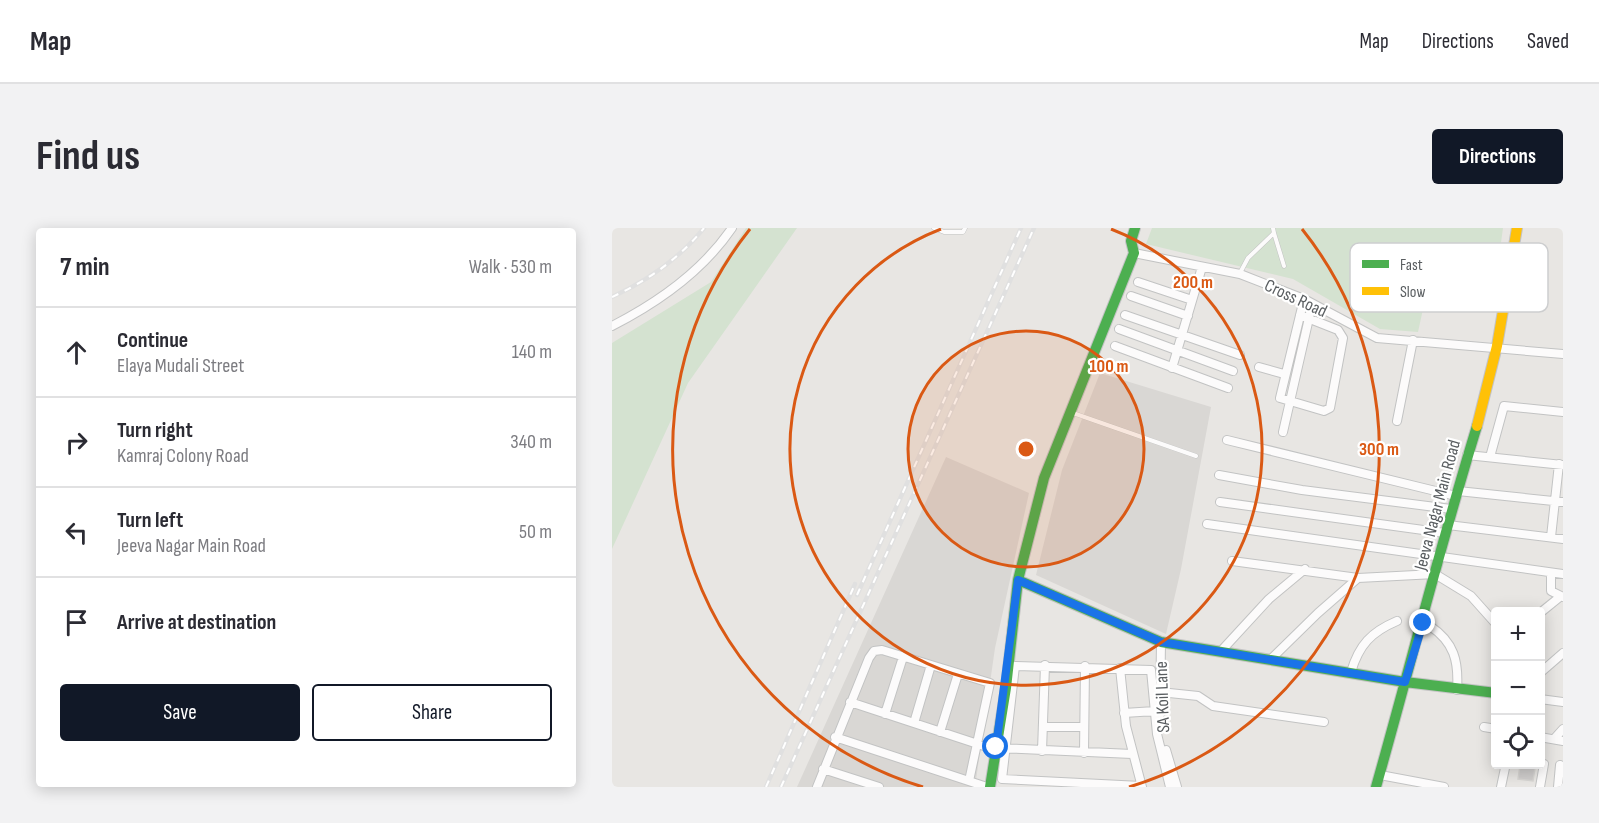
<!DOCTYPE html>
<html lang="en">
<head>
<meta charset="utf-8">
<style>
	:root { --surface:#fff; --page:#f2f2f3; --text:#2b2b33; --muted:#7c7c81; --line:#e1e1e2; --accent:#111827 }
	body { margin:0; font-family:"Sofia Sans Condensed",sans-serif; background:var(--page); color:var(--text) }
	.controls { position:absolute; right:18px; bottom:18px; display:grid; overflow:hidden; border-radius:6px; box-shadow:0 3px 15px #0003 }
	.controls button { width:54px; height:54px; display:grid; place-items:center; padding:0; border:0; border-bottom:2px solid var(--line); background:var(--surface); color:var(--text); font:30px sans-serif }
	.stop { position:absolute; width:18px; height:18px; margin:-14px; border:4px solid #1a73e8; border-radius:50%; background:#fff }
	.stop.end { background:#1a73e8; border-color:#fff; box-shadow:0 2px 6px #0008 }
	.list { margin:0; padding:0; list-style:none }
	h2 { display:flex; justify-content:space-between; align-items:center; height:78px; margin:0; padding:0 24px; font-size:26px }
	h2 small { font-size:20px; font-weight:400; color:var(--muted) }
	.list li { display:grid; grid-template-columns:39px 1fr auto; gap:18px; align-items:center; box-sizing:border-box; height:90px; padding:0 24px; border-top:2px solid var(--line) }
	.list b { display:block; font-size:22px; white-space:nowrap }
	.list p { margin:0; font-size:20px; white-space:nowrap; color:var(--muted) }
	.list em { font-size:20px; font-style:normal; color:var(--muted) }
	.actions { display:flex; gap:12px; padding:18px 24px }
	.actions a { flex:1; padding:14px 0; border:2px solid var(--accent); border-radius:6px; text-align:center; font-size:21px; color:var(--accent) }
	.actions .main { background:var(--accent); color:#fff }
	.icon { flex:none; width:33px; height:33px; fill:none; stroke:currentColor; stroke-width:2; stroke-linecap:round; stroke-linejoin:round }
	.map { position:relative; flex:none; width:951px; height:559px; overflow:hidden; border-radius:6px }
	header { display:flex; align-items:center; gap:36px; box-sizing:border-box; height:84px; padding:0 30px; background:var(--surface); border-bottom:2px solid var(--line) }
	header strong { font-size:28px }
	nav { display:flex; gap:33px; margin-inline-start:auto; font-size:21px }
	.intro { display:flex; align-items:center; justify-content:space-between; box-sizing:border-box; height:144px; padding:0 36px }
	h1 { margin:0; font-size:42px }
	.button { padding:15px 27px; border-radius:6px; background:var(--accent); color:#fff; font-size:21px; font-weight:700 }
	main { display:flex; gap:36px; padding:0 36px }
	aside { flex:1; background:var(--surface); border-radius:6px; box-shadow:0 3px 15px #0003 }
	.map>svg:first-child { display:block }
	.industrial { fill:#d9d7d4 }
	.green { fill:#d4e2d0 }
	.building { fill:#cfcdcc; stroke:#d7d5d2; stroke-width:1.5 }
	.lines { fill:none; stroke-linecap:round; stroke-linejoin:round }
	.lane-casing { stroke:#c2c3c3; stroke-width:5 }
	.street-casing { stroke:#c2c3c3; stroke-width:10 }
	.fast-casing { stroke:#c3c3c4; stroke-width:12 }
	.slow-casing { stroke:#c3c3c4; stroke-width:12 }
	.lane { stroke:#fcfbfb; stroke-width:4 }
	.street { stroke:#fcfbfb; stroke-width:8 }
	.fast { stroke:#4caf50; stroke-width:10 }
	.slow { stroke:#ffc107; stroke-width:10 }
	.rail-casing { stroke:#e0e0e0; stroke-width:4.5 }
	.rail { stroke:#fff; stroke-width:2; stroke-dasharray:7; stroke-linecap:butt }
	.route { stroke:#1a73e8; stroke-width:8 }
	.ring { fill:none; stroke:#da5914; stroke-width:3 }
	.labels { text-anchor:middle; stroke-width:4.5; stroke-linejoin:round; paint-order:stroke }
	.street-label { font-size:18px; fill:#595d60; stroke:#fff }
	.key { fill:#fff; stroke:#cdcecf; stroke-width:1.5 }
	.key-label { font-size:16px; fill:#595d60 }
	.centre { fill:#da5914; stroke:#fff; stroke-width:3 }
	.ring-label { font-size:18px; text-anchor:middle; font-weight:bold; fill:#da5914; stroke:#fff; stroke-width:4.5; stroke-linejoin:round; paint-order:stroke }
</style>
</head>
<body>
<header>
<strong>Map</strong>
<nav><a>Map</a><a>Directions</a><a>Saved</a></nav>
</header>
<div class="intro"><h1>Find us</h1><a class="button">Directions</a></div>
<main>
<aside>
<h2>7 min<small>Walk · 530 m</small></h2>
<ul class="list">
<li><svg class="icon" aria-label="ahead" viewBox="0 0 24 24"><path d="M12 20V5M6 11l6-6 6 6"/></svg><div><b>Continue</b><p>Elaya Mudali Street</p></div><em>140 m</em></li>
<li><svg class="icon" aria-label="right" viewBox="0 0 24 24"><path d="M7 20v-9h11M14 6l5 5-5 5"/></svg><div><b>Turn right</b><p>Kamraj Colony Road</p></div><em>340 m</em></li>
<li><svg class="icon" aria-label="left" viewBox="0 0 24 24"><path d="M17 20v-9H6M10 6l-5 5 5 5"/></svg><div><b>Turn left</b><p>Jeeva Nagar Main Road</p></div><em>50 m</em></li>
<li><svg class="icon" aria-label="arrive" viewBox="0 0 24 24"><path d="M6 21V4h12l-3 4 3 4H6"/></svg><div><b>Arrive at destination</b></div></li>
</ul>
<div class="actions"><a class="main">Save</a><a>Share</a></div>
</aside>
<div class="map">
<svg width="951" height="559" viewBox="0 0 951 559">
	<rect width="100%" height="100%" fill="#e8e6e3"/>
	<path class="industrial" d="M 488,145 L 599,179 L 569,341 L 554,406 L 424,347 L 450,242 Z
		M 334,229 L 417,265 L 383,420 L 363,559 L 185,559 Z"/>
	<path class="green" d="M 134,0 L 185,0 L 76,155 L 0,321 L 0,115 L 99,54 Z
		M 540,0 L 891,0 L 880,80 L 813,72 L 806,104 L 768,101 L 681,51 L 534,16 Z"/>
	<path class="building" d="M 908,538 L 923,540 L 921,553 L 906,551 Z"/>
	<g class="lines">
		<g class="lane-casing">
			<path id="lane" d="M 322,0 L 332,4 L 351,4 L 353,0
				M 662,5 L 672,38
				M 628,45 L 636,30 L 662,5 L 661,0
				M 461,185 L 584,228"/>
		</g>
		<g class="street-casing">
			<path id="street" d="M 522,25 L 628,46 L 692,71 L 765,110 L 951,126
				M 526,54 L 580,72
				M 519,68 L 576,88
				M 513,87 L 628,127
				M 688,87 L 726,102 L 731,110 L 718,180 L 712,183 L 668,170 L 692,71
				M 0,98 C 47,74 90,44 120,0
				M 507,101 L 621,143
				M 503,118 L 616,160
				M 647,139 L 672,146
				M 560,140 L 590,39
				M 785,193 L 801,112
				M 671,204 L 700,77
				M 615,212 L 844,268
				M 855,227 L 951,237
				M 878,229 L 892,178 L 951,184
				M 607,247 L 690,262 L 839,281
				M 846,263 L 951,274
				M 608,274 L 833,305
				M 595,296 L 951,346
				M 836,297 L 951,311
				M 939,309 L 947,236
				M 620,333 L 746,350 L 823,346 L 859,368 L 884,396
				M 939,345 L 939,363 L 951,369
				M 928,385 L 949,368
				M 818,398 C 842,414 847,433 845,462
				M 610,422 L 657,371 L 693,341
				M 658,432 L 706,385 L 746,350
				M 508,440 L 514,498 L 530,559
				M 739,444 C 747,417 759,404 785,393
				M 928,445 L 951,425
				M 548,464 L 586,468 L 601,478 L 712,494
				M 928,471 L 951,474
				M 238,474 L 384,522
				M 512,485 L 543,483
				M 273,486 L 291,429
				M 548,486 L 549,414
				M 302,495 L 319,437
				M 431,499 L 472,499
				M 872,499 L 884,501
				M 328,504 L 346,446
				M 223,509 L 375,559
				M 928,509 L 951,513
				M 942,511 L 951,501
				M 388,520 L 520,526
				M 554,522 L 565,559
				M 430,523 L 433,437
				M 472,525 L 473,438
				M 211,541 L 267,559
				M 768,547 L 832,559
				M 529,558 L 390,551 L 403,438 L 539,442 L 545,506 L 558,559
				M 205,559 L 257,430 L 262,423 L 270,422 L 378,455 L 357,553
				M 889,559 L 893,540
				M 928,559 L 932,536
				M 946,559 L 948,537"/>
		</g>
		<g class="fast-casing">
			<path id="fast" d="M 406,352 L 549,414 L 793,454 L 884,465
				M 378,559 L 394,460 L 406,352 L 432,250 L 522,25 L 519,13 L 523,0
				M 764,559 C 798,439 828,318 865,198"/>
		</g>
		<g class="slow-casing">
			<path id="slow" d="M 865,198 L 885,118 L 905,0"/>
		</g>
		<use href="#lane" class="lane"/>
		<use href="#street" class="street"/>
		<use href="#fast" class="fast"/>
		<use href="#slow" class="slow"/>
		<g class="rail-casing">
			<path id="rail" d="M 0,69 C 35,53 67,31 92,0
				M 245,367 L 409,0
				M 154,559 L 243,356
				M 169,559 L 422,0"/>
		</g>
		<use href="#rail" class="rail"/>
	</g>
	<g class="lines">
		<path class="route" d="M 384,519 L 406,352 L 549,414 L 793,454 L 811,395"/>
	</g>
	<circle cx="414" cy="221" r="118" fill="#da5914" fill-opacity=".12"/>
	<g class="ring">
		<circle cx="414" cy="221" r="118"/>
		<path d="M499 1A236 236 0 1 1 329 1"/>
		<path d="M311 559A353 353 0 0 1 138 1M690 1A353 353 0 0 1 517 559"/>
	</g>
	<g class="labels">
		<g class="street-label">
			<text transform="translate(684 70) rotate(25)" y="6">Cross Road</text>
			<text transform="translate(825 277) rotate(-75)" y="6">Jeeva Nagar Main Road</text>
			<text transform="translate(550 469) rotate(-92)" y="6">SA Koil Lane</text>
		</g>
	</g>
	<rect x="738" y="15" width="198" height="69" rx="9" class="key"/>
	<rect x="750" y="32" width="27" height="8" fill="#4caf50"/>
	<rect x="750" y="59" width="27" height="8" fill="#ffc107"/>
	<g class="key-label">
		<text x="788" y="42">Fast</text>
		<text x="788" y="69">Slow</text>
	</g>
	<circle cx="414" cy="221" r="9" class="centre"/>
	<g class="ring-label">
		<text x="581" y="60">200 m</text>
		<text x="497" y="144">100 m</text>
		<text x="767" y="227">300 m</text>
	</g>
</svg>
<div class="controls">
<button>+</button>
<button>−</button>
<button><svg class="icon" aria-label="locate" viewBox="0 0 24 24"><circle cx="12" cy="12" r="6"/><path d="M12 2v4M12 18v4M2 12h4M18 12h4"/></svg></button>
</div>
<div class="stop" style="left:384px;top:519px"></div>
<div class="stop end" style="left:811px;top:395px"></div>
</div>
</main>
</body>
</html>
